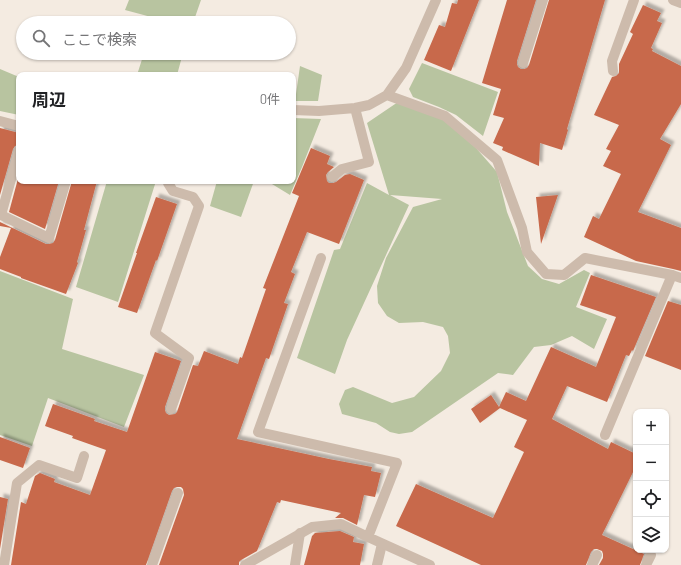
<!DOCTYPE html>
<html lang="ja">
<head>
<meta charset="utf-8">
<style>
	:root { --surface:#fff; --page:#f6f6f6; --text:#202124; --muted:#757577; --line:#e0e0e0 }
	body { margin:0; font-family:Barlow,"Noto Sans JP",sans-serif; background:var(--page); color:var(--text) }
	.controls { position:absolute; right:12px; bottom:12px; display:grid; overflow:hidden; border-radius:8px; box-shadow:0 1px 3px #0004 }
	.controls button { width:36px; height:36px; display:grid; place-items:center; padding:0; border:0; border-bottom:1px solid var(--line); background:var(--surface); color:var(--text); font:20px sans-serif }
	.list { margin:0; padding:0; list-style:none }
	h2 { display:flex; justify-content:space-between; align-items:center; height:52px; margin:0; padding:0 16px; font-size:17px }
	h2 small { font-size:13px; font-weight:400; color:var(--muted) }
	.icon { flex:none; width:22px; height:22px; fill:none; stroke:currentColor; stroke-width:2; stroke-linecap:round; stroke-linejoin:round }
	.map { position:relative; flex:none; width:681px; height:565px; overflow:hidden }
	.search { position:absolute; background:var(--surface); box-shadow:0 1px 3px #0004; left:16px; top:16px; width:280px; height:44px; display:flex; align-items:center; gap:10px; box-sizing:border-box; padding:0 14px; border-radius:22px; color:var(--muted); font-size:15px }
	.panel { position:absolute; background:var(--surface); box-shadow:0 1px 3px #0004; left:16px; top:72px; width:280px; height:112px; border-radius:8px }
	.map>svg:first-child { display:block }
	.green { fill:#b8c4a0 }
	.building { fill:#c8694b; filter:url(#shadow) }
	.lines { fill:none; stroke-linecap:round; stroke-linejoin:round }
	.lane { stroke:#cdbbac; stroke-width:10 }
	.street { stroke:#cdbbac; stroke-width:10 }
</style>
</head>
<body>
<div class="map">
<svg width="681" height="565" viewBox="0 0 681 565">
	<defs>
		<filter id="shadow"><feDropShadow dx="3.5" dy="-3.5" stdDeviation="1" flood-color="#0004"/></filter>
	</defs>
	<rect width="100%" height="100%" fill="#f4ebe1"/>
	<path class="green" d="M 129,0 L 201,0 L 193,23 L 154,23 L 155,18 L 125,10 Z
		M 144,53 L 183,53 L 177,75 L 137,75 Z
		M 422,63 L 498,92 L 483,136 L 456,115 L 439,107 L 413,97 L 409,89 Z
		M 300,66 L 322,75 L 318,101 L 295,101 Z
		M 0,69 L 19,77 L 19,115 L 0,111 Z
		M 398,102 L 444,119 L 476,148 L 497,172 L 507,212 L 528,266 L 542,279 L 559,284 L 584,270 L 590,273 L 576,307 L 607,319 L 594,349 L 572,336 L 551,345 L 534,347 L 513,375 L 498,373 L 412,432 L 399,434 L 390,432 L 376,423 L 342,414 L 339,404 L 345,390 L 353,387 L 392,403 L 414,397 L 441,371 L 450,353 L 448,336 L 443,327 L 423,322 L 399,323 L 387,316 L 378,303 L 377,286 L 386,258 L 413,207 L 442,199 L 390,195 L 409,205 L 347,340 L 335,374 L 297,358 L 334,250 L 340,249 L 367,183 L 389,195 L 367,123 Z
		M 293,118 L 321,119 L 302,167 L 290,195 L 267,181 L 293,181 Z
		M 107,181 L 156,181 L 118,302 L 76,287 Z
		M 217,181 L 254,181 L 241,217 L 210,206 Z
		M 0,271 L 73,299 L 62,349 L 144,375 L 124,427 L 48,398 L 32,446 L 0,435 Z"/>
	<path class="building" d="M 458,0 L 479,0 L 451,71 L 424,60 L 439,25 L 445,27 L 452,3 L 457,4 Z
		M 507,0 L 536,0 L 517,61 L 517,64 L 518,67 L 521,69 L 524,69 L 527,68 L 529,65 L 549,0 L 605,0 L 567,129 L 568,130 L 562,150 L 540,143 L 539,166 L 502,150 L 503,147 L 493,143 L 504,118 L 493,115 L 501,89 L 482,83 Z
		M 643,5 L 661,13 L 657,21 L 662,23 L 651,48 L 653,49 L 652,51 L 681,66 L 681,104 L 660,139 L 671,145 L 638,212 L 681,228 L 681,271 L 673,269 L 636,261 L 584,237 L 593,216 L 599,219 L 621,174 L 603,166 L 611,151 L 606,149 L 619,125 L 594,115 L 612,77 L 616,76 L 619,73 L 619,64 L 633,34 L 630,32 Z
		M 0,128 L 19,133 L 19,145 L 15,146 L 13,149 L 0,195 Z
		M 311,148 L 330,156 L 327,164 L 334,167 L 328,172 L 326,175 L 327,181 L 329,183 L 333,183 L 336,182 L 345,175 L 350,174 L 364,180 L 339,244 L 307,232 L 291,272 L 295,274 L 284,303 L 288,304 L 269,359 L 266,358 L 237,439 L 329,459 L 372,467 L 371,471 L 381,473 L 375,497 L 364,495 L 357,525 L 343,518 L 335,518 L 341,513 L 281,500 L 280,503 L 277,502 L 257,551 L 241,560 L 239,562 L 239,565 L 159,565 L 184,495 L 183,489 L 181,487 L 177,487 L 174,488 L 172,491 L 146,565 L 11,565 L 21,502 L 26,504 L 35,476 L 40,473 L 55,479 L 54,482 L 90,495 L 106,450 L 72,438 L 73,436 L 45,426 L 53,404 L 95,419 L 94,421 L 127,432 L 155,352 L 181,361 L 165,407 L 165,410 L 166,413 L 169,415 L 175,414 L 177,412 L 193,365 L 198,366 L 204,351 L 238,364 L 240,357 L 242,358 L 266,289 L 263,288 L 299,196 L 292,193 Z
		M 19,175 L 19,181 L 59,181 L 45,229 L 9,212 Z
		M 72,181 L 97,181 L 84,230 L 86,230 L 77,262 L 78,263 L 66,294 L 21,278 L 21,277 L 0,269 L 0,257 L 11,228 L 0,226 L 0,222 L 46,244 L 49,244 L 53,243 L 55,240 Z
		M 558,195 L 541,244 L 536,197 Z
		M 156,197 L 177,204 L 157,261 L 156,260 L 137,313 L 118,307 L 137,253 L 136,253 Z
		M 591,275 L 656,297 L 633,351 L 632,350 L 629,356 L 626,355 L 607,402 L 567,386 L 552,419 L 608,449 L 611,442 L 636,454 L 636,466 L 602,535 L 644,554 L 640,565 L 599,565 L 603,558 L 603,554 L 602,551 L 597,549 L 594,549 L 591,552 L 586,565 L 481,565 L 396,526 L 416,484 L 493,518 L 524,452 L 514,447 L 527,420 L 500,408 L 480,423 L 471,409 L 491,395 L 499,407 L 506,392 L 526,401 L 551,347 L 596,367 L 616,317 L 580,305 Z
		M 668,301 L 681,305 L 681,370 L 645,356 Z
		M 0,437 L 30,448 L 23,468 L 0,460 Z
		M 0,497 L 8,499 L 0,549 Z
		M 340,531 L 354,537 L 353,542 L 364,544 L 360,565 L 304,565 L 312,536 L 315,533 Z"/>
	<g class="lines">
		<path class="lane" d="M 605,435 L 672,275
			M 4,565 L 17,483 L 39,465 L 77,478 L 84,456
			M 152,565 L 178,493
			M 295,565 L 300,533
			M 377,565 L 382,544
			M 646,565 L 651,555"/>
		<path class="street" d="M 673,0 L 681,3
			M 523,63 L 543,0
			M 613,71 L 612,61 L 634,0
			M 387,95 L 445,116 L 497,160 L 522,228 L 527,252 L 546,274 L 564,275 L 585,258 L 672,275 L 681,278
			M 293,110 L 319,111 L 355,108 L 369,105 L 387,95 L 406,68 L 436,0
			M 0,121 L 19,126
			M 19,151 L 1,215 L 49,238 L 66,181
			M 332,177 L 342,169 L 369,162 L 355,108
			M 169,181 L 168,183 L 173,191 L 193,197 L 199,206 L 155,333 L 189,358 L 171,409
			M 321,258 L 258,432 L 397,463 L 368,537
			M 245,565 L 312,527 L 341,524 L 368,537 L 430,565
			M 592,565 L 597,555"/>
	</g>
</svg>
<div class="controls">
<button>+</button>
<button>−</button>
<button><svg class="icon" aria-label="locate" viewBox="0 0 24 24"><circle cx="12" cy="12" r="6"/><path d="M12 2v4M12 18v4M2 12h4M18 12h4"/></svg></button>
<button><svg class="icon" aria-label="layers" viewBox="0 0 24 24"><path d="M12 4l9 5-9 5-9-5zM3 14l9 5 9-5"/></svg></button>
</div>
<div class="search"><svg class="icon" aria-label="search" viewBox="0 0 24 24"><circle cx="10" cy="10" r="6"/><path d="M15 15l6 6"/></svg>ここで検索</div>
<section class="panel">
<h2>周辺<small>0件</small></h2>
<ul class="list">
</ul>
</section>
</div>
</body>
</html>
